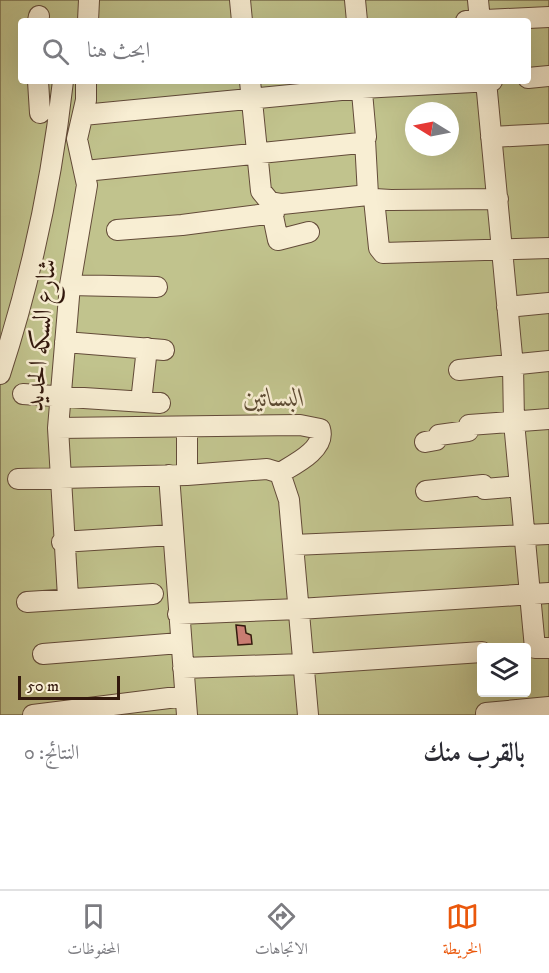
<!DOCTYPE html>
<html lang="ar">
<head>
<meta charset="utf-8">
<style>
	:root { --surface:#fff; --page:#f2f2f3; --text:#2b2b33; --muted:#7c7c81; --line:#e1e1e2; --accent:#ea580c }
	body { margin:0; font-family:"IM FELL DW Pica",Amiri,serif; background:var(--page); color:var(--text); direction:rtl }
	.controls { position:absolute; right:18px; bottom:18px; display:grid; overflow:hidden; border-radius:6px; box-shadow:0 6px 24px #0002 }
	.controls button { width:54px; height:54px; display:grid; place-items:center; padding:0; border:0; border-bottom:2px solid var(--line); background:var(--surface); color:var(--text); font:30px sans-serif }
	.compass { position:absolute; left:405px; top:102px; width:54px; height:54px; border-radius:50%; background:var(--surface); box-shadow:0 6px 24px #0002; rotate:280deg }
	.scale { position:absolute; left:18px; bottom:15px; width:102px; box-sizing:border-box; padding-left:6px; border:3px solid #32180d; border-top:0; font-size:16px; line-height:21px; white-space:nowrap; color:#32180d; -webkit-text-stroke:4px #f8eed3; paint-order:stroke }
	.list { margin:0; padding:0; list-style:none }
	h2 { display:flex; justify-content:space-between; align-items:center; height:78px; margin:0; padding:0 24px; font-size:26px }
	h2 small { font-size:20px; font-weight:400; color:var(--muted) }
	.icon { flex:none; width:33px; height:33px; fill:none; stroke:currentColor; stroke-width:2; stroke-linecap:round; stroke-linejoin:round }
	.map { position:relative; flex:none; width:549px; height:715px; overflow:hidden; direction:ltr }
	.search { position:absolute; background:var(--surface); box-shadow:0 6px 24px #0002; left:18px; right:18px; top:18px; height:66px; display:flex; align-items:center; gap:15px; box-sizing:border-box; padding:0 21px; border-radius:6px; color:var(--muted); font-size:22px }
	.sheet { height:174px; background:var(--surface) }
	nav { display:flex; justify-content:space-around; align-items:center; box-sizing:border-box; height:84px; border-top:2px solid var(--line); background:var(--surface); font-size:16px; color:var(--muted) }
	nav a { display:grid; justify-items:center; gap:3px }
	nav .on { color:var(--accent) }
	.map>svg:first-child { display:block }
	.green { fill:#c1c38d; stroke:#7a6e4d; stroke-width:1.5; fill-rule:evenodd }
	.building { fill:#cc7e75; stroke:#32180d; stroke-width:1.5 }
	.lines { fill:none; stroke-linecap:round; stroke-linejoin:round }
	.minor-casing { stroke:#634b39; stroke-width:22 }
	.minor { stroke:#f8eed3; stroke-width:20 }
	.labels { text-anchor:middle; stroke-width:5; stroke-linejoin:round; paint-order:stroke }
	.street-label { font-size:26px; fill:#32180d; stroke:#f8eed3 }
	.park-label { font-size:26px; font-style:italic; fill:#5d4b33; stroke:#f8eed3 }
</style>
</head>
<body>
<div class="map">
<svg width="549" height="715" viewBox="0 0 549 715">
	<rect width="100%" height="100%" fill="#f5e5bc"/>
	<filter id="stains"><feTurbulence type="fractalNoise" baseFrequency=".00333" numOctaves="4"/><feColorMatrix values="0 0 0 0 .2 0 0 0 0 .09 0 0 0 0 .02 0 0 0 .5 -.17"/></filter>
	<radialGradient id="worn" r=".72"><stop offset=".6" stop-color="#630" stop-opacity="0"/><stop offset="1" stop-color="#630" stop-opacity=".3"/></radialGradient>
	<path class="green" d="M 0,0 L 549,0 L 549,715 L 0,715 ZM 21,21 L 528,21 L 528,81 L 21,81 ZM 414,111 L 450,111 L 450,147 L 414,147 ZM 482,648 L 526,648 L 526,692 L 482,692 Z"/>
	<path class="building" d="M 236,625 L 245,626 L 246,633 L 251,635 L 252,644 L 238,645 Z"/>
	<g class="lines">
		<g class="minor-casing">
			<path id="minor" d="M 240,0 L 242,21
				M 355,0 L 357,21
				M 478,0 L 480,21
				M 38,21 L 39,16
				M 88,21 L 89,0
				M 466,21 L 549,17
				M 528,78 L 549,76
				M 38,81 L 40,113
				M 250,81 L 261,191 L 270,202 L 282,204 L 368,195 L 365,140
				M 486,81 L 513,366 L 514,422 L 535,648 L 549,648
				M 83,115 L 362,88 L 492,81
				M 491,137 L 549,134
				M 85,171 L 360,143 L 366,137 L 361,81
				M 368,195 L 374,199 L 391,200 L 498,199
				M 374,199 L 379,248 L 383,253 L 549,248
				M 270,202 L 278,240 L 309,232
				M 117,230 L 182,225 L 274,213
				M 70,285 L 157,287
				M 507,307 L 549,303
				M 65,342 L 164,350
				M 459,370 L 549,361
				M 0,374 C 31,279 52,180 63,81
				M 23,394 L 160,403
				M 141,402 L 147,348
				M 58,428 L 300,425 L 320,429 C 326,449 295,464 280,473
				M 425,442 L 436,440 L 439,435 L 468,431 L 469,425 L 549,419
				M 169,475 L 187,715
				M 187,475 L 187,427
				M 18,479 L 187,475 L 267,469 L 280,473 L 289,500 L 308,715
				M 426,491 L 483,485 L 485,489 L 520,486
				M 62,542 L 172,535
				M 293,545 L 549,534
				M 68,597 L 58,428 L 70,285 L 87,185 L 77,139 L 86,100 L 86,81
				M 27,602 L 153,594
				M 178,614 L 299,609 L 549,593
				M 43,654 L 180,643
				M 183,668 L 303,664 L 482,652
				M 486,713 L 549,707
				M 33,715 L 185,696"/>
		</g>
		<use href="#minor" class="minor"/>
	</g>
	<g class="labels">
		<g class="street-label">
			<text transform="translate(40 335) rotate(-85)" y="9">شارع السكه الحديد</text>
		</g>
		<g class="park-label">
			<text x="274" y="406">البساتين</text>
		</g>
	</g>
	<rect width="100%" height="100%" filter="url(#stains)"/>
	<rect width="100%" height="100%" fill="url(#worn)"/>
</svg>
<div class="controls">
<button><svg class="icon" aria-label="layers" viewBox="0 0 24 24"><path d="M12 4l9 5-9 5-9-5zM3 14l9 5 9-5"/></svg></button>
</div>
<svg class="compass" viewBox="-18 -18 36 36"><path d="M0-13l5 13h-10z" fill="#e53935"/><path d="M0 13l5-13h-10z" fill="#7c7c81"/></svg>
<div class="scale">50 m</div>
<div class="search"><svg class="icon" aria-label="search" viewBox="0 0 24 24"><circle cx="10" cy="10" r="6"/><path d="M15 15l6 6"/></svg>ابحث هنا</div>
</div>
<section class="sheet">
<h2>بالقرب منك<small>النتائج: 0</small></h2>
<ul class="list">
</ul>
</section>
<nav>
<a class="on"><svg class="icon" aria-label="map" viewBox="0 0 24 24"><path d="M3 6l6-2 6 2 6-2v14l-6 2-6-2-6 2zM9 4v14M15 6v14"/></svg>الخريطة</a>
<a><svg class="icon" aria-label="directions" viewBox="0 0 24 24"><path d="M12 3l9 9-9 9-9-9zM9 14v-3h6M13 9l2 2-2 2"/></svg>الاتجاهات</a>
<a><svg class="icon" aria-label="saved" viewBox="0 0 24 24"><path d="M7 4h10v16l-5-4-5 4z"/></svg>المحفوظات</a>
</nav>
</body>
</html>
